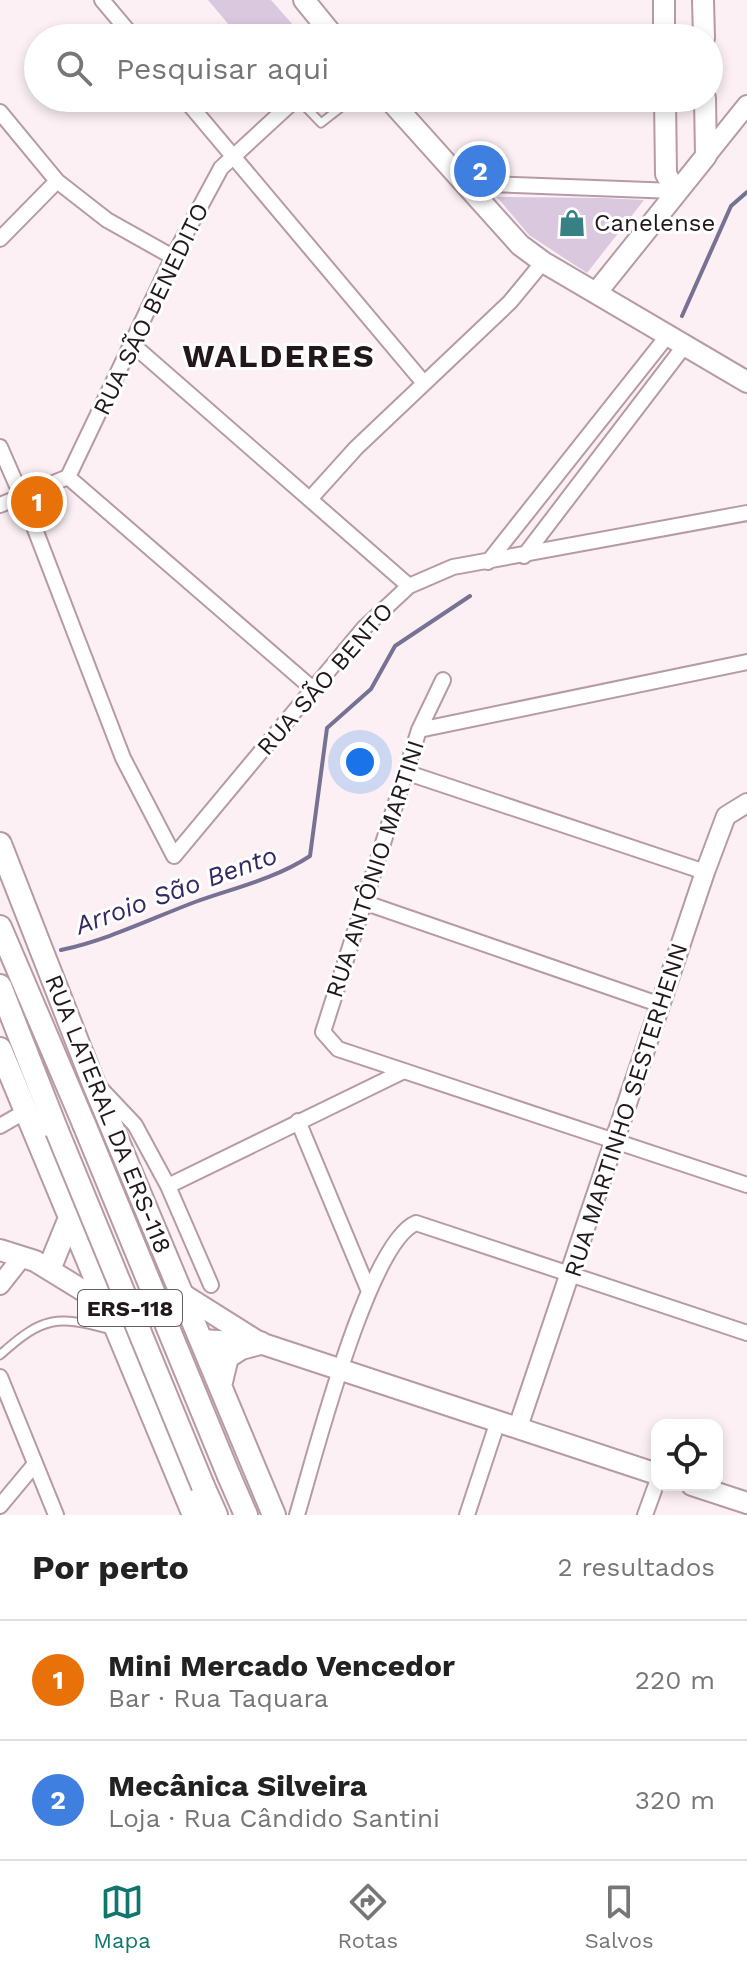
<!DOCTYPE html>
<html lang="pt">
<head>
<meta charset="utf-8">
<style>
	:root { --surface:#fff; --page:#f6f6f6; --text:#222; --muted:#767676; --line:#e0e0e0; --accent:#0f766e }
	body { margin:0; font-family:"Work Sans",sans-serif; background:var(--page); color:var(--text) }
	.controls { position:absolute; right:24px; bottom:24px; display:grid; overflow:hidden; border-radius:16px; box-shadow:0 4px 12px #0003 }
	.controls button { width:72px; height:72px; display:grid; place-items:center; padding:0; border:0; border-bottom:2px solid var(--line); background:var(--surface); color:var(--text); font:40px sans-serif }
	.you { position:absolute; left:360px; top:762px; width:28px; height:28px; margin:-20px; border:6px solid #fff; border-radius:50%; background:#1a73e8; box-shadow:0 0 0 12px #1a73e833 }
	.badge { display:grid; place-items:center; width:52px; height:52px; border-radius:50%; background:var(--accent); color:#fff; font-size:26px; font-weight:700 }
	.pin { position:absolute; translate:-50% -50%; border:4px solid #fff; box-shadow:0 2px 8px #0006 }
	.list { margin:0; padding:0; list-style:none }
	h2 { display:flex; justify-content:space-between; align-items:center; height:104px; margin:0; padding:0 32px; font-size:34px }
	h2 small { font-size:26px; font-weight:400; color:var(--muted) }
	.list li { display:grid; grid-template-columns:52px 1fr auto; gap:24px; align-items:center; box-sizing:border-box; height:120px; padding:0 32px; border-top:2px solid var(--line) }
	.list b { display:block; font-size:30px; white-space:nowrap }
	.list p { margin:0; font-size:26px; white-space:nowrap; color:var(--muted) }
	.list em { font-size:26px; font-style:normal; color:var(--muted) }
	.icon { flex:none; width:44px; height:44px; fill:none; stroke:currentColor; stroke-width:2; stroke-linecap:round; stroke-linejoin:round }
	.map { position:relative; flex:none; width:747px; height:1515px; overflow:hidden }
	.search { position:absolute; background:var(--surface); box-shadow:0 4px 12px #0003; left:24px; right:24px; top:24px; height:88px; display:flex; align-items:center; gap:20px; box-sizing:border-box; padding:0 28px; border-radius:44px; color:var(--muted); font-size:30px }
	.sheet { height:344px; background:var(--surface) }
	nav { display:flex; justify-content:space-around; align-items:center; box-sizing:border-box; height:112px; border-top:2px solid var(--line); background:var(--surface); font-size:22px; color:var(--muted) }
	nav a { display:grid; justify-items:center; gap:4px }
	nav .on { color:var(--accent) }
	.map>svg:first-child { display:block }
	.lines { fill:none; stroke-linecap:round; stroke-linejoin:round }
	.stream { stroke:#777193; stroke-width:4 }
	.building { fill:#dac8df }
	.service-casing { stroke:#b79aa6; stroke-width:11 }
	.minor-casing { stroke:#b79aa6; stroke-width:18 }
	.tertiary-casing { stroke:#b79aa6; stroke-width:22 }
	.secondary-casing { stroke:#b79aa6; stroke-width:24 }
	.primary-casing { stroke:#b79aa6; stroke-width:26 }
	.trunk-casing { stroke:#b79aa6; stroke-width:26 }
	.service { stroke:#fff; stroke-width:7 }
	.minor { stroke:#fff; stroke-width:14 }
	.tertiary { stroke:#fff; stroke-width:18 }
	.secondary { stroke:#fff; stroke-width:20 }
	.primary { stroke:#fff; stroke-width:22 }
	.trunk { stroke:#fff; stroke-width:22 }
	.trunk-bridge-casing { stroke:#b79aa6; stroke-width:26; stroke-linecap:butt }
	.trunk-bridge { stroke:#fff; stroke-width:22 }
	.labels { text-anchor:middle; stroke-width:6; stroke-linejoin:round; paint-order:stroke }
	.shield { fill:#fff; stroke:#645d60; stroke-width:2 }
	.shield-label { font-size:22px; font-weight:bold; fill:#22181c }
	.poi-label { font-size:24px; fill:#22181c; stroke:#fff; text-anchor:start }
	.street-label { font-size:24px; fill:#22181c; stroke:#fff }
	.water-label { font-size:26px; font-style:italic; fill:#342862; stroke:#fff }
	.district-label { font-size:32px; font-weight:bold; letter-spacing:2px; fill:#22181c; stroke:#fff }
</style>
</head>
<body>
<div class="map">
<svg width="747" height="1515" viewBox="0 0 747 1515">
	<rect width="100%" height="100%" fill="#fcf0f5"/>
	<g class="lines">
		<path class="stream" d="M 682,316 L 731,206 L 747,192
			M 61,950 C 108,940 150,919 195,902 C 234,888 275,879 310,856 L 327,728 L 371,689 L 395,646 L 470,596"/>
	</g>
	<path class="building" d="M 208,0 L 271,0 L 294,26 L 281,38 L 240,38 Z
		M 497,197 L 602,198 L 644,200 L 587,273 L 529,235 Z"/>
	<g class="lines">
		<g class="service-casing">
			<path id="service" d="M 297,98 L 321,123 L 353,98
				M 0,1355 C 43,1316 57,1315 111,1330"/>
		</g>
		<g class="minor-casing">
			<path id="minor" d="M 102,0 L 134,38
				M 184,98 L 423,382
				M 0,112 L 57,181 L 107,220 L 173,257
				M 462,183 L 675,191
				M 0,239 L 57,181
				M 132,344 L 409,586
				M 0,447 L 28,511 L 123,758 L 174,856 L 364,628 L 409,586 L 453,567 L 747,513
				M 68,477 L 313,689
				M 310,499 L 356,448 L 510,302 L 543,262
				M 0,505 L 68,477 L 173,257 L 221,168 L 297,98
				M 524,556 L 685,345
				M 488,562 L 668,335
				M 443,680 L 419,730 L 323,1032 L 338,1049 L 747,1185
				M 419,730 L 747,662
				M 405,772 L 705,872
				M 363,902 L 661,1005
				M 102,1090 L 135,1125 L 168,1186 L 211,1285
				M 298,1121 L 368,1289
				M 0,1126 L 26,1111
				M 168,1186 L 404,1071
				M 0,1377 L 56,1515
				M 0,1506 L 35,1464
				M 297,1515 C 314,1459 368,1243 416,1223 L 747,1333
				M 467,1515 L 498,1421
				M 645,1515 L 657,1482"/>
		</g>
		<g class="tertiary-casing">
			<path id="tertiary" d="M 706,156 L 747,105
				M 0,1285 L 22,1257
				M 518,1427 L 705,872 L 726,816 L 747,803"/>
		</g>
		<g class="secondary-casing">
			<path id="secondary" d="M 304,0 L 335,38
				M 664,0 L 664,38
				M 703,0 L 704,38
				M 388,98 L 520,245 L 543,262 L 747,382
				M 665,98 L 666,174 L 675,191
				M 596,293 L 706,156 L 705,98
				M 0,1250 L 35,1261 L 105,1304
				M 182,1294 L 260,1343 L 657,1474
				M 201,1340 L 252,1343
				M 692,1485 L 747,1503"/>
		</g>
		<g class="primary-casing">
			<path id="primary" d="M 0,844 L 93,1082 L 274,1515
				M 0,1049 L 194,1515
				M 52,1262 L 70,1218
				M 220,1386 L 227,1357 L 241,1348 L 260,1343"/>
		</g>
		<g class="trunk-casing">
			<path id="trunk" d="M 0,927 L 84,1124
				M 0,986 L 57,1131
				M 229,1476 L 246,1515
				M 203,1486 L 216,1515"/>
		</g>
		<use href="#service" class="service"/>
		<use href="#minor" class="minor"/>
		<use href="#tertiary" class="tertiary"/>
		<use href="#secondary" class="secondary"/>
		<use href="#primary" class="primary"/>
		<use href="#trunk" class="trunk"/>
		<g class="trunk-bridge-casing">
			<path id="trunk-bridge" d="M 84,1124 L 229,1476
				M 57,1131 L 203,1486"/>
		</g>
		<use href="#trunk-bridge" class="trunk-bridge"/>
	</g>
	<defs>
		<g id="shop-bare" transform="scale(2.16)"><path d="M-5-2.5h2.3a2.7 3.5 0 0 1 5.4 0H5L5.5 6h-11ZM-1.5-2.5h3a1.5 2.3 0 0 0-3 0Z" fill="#388182" stroke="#fff" stroke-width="2.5" paint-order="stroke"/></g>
	</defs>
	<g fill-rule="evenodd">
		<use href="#shop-bare" x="572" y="223"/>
	</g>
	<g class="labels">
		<rect class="shield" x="78" y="1290" width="104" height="36" rx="6"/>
		<g class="shield-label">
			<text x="130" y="1316">ERS-118</text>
		</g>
		<g class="poi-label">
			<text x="594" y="231">Canelense</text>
		</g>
		<g class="street-label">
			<text transform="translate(151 309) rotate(-64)" y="8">RUA SÃO BENEDITO</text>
			<text transform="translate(325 679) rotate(-49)" y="8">RUA SÃO BENTO</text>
			<text transform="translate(375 869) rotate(-72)" y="8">RUA ANTÔNIO MARTINI</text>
			<text transform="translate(626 1110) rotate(-72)" y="8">RUA MARTINHO SESTERHENN</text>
			<text transform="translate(108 1114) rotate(68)" y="8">RUA LATERAL DA ERS-118</text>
		</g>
		<g class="water-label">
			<text transform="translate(176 890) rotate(-20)" y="9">Arroio São Bento</text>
		</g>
		<g class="district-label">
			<text x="279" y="367">WALDERES</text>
		</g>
	</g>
</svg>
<div class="controls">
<button><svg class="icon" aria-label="locate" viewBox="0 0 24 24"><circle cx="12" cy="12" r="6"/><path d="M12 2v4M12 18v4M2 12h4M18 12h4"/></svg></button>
</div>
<div class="you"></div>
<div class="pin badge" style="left:37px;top:502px;background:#e8710a">1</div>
<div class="pin badge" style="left:480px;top:171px;background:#3f7fe0">2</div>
<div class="search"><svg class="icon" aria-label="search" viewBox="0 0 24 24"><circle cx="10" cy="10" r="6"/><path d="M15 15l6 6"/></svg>Pesquisar aqui</div>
</div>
<section class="sheet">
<h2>Por perto<small>2 resultados</small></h2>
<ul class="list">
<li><span class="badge" style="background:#e8710a">1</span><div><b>Mini Mercado Vencedor</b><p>Bar · Rua Taquara</p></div><em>220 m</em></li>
<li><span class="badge" style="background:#3f7fe0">2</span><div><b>Mecânica Silveira</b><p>Loja · Rua Cândido Santini</p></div><em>320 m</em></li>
</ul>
</section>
<nav>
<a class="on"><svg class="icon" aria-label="map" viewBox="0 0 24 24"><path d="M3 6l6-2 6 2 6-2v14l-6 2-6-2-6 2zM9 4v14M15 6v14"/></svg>Mapa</a>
<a><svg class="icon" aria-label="directions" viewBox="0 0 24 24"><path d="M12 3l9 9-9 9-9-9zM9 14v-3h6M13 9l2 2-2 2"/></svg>Rotas</a>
<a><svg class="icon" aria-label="saved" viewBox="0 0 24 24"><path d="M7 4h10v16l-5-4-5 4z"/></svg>Salvos</a>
</nav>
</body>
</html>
